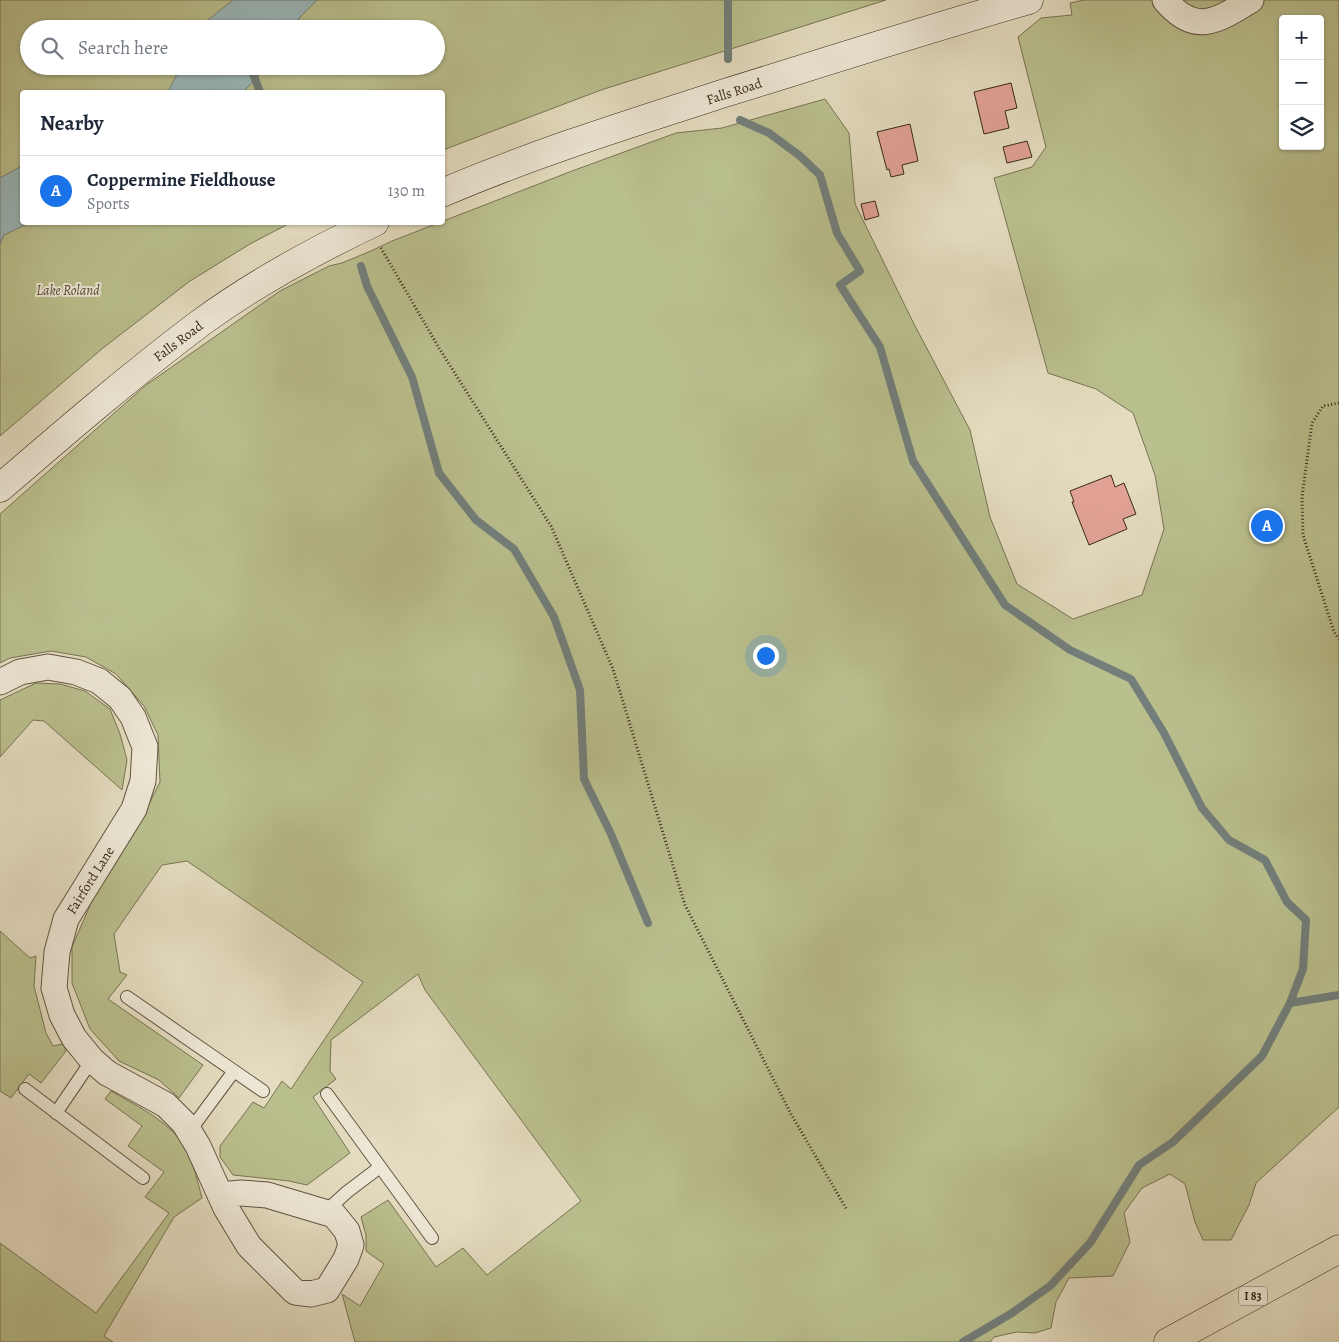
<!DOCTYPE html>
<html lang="en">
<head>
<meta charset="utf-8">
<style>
	:root { --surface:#fff; --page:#f2f2f3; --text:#1f2937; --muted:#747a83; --line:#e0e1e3; --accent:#1a73e8 }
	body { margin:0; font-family:Alegreya,serif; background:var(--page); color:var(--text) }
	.controls { position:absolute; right:15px; top:15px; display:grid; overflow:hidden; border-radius:5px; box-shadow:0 1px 4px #0004 }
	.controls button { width:45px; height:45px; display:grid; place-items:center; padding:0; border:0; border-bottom:1px solid var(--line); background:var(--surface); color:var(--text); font:25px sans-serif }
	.you { position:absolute; left:765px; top:655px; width:18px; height:18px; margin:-12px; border:4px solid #fff; border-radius:50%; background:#1a73e8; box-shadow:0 0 0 8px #1a73e833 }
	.badge { display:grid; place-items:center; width:32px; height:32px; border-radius:50%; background:var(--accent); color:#fff; font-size:16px; font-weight:700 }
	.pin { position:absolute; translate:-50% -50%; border:2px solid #fff; box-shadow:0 1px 5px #0006 }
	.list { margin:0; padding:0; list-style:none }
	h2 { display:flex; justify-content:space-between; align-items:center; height:65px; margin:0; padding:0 20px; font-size:21px }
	h2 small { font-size:16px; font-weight:400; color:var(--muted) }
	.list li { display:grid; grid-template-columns:32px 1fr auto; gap:15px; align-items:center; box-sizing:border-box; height:70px; padding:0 20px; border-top:1px solid var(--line) }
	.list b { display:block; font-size:19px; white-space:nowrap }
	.list p { margin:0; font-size:16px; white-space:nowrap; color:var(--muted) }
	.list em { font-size:16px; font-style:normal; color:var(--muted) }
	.icon { flex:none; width:28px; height:28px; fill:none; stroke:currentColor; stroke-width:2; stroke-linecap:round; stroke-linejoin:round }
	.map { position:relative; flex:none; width:1339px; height:1342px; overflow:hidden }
	.search { position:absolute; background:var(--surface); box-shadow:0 1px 4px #0004; left:20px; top:20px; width:425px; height:55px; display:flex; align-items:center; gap:12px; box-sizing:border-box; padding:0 18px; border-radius:28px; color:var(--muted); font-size:19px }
	.panel { position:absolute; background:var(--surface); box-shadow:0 1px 4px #0004; left:20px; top:90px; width:425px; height:135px; border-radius:5px }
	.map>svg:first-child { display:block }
	.green { fill:#babf8e; stroke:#787453; fill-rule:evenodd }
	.water { fill:#9ab9bd; stroke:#727f7b }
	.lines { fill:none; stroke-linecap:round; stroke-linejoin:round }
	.stream { stroke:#727f7b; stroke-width:8 }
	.building { fill:#e1a295; stroke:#372818 }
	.service-casing { stroke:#625542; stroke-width:14 }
	.minor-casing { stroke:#625542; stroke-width:27 }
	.secondary-casing { stroke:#372818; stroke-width:29 }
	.motorway-casing { stroke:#372818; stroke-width:29 }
	.path { stroke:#372818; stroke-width:3; stroke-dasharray:1 2.5; stroke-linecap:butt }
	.service { stroke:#ede8d6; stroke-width:12 }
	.minor { stroke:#ede8d6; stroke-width:25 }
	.secondary { stroke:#ede8d6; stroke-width:28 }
	.motorway { stroke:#e4dcc0; stroke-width:28 }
	.labels { text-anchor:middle; stroke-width:4; stroke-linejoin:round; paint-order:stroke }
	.shield { fill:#ede8d6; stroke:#6e6251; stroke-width:1 }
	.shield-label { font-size:12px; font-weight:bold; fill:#372818 }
	.street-label { font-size:14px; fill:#372818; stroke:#ede8d6 }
	.park-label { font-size:14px; font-style:italic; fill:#584e36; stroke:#ede8d6 }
</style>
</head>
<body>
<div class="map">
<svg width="1339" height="1342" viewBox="0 0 1339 1342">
	<rect width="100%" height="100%" fill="#e4dcc0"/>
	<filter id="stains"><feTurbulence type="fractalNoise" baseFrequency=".004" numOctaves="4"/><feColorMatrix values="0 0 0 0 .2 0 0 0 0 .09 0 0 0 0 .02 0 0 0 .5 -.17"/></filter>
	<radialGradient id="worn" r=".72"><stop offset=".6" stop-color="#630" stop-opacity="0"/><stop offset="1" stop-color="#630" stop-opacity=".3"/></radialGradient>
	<path class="green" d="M 0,0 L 886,0 L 601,90 L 443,150 L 442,92 L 22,92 L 22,222 L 290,223 L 250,244 L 190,281 L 103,348 L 0,436 ZM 29,29 L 436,29 L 436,66 L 29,66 Z
		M 1084,0 L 1339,0 L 1339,1107 L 1256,1183 L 1249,1205 L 1231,1240 L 1203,1240 L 1195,1222 L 1185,1184 L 1170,1174 L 1142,1188 L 1124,1213 L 1130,1242 L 1113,1276 L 1069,1278 L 1056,1302 L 1051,1328 L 1035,1333 L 1017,1332 L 994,1337 L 990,1342 L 355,1342 L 342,1294 L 360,1306 L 384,1264 L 366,1251 L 366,1235 L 361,1217 L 388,1200 L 436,1267 L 463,1248 L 487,1275 L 581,1201 L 425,990 L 418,974 L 331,1040 L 330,1071 L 336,1079 L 313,1097 L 350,1153 L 307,1185 L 289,1181 L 233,1175 L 220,1157 L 220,1146 L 253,1102 L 264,1108 L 282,1081 L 291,1089 L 363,982 L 187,861 L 162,865 L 114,934 L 120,972 L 127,975 L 108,999 L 203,1065 L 179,1098 L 159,1080 L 119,1061 L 90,1029 L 72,983 L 72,947 L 92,901 L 135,832 L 160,782 L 158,735 L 144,706 L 116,674 L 86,657 L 51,651 L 10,658 L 0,663 L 0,514 L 146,385 L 280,291 L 329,266 L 342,263 L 371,251 L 392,241 L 572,171 L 676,133 L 722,128 L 825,99 L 849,133 L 855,204 L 914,324 L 970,430 L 990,517 L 1017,584 L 1073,619 L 1142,595 L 1164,529 L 1155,475 L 1133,413 L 1096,389 L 1048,373 L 994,178 L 1032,167 L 1046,147 L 1018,37 L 1041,18 L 1072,15 L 1070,3 ZM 1283,19 L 1320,19 L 1320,146 L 1283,146 Z
		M 36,683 L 60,684 L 85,691 L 110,709 L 120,734 L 127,760 L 122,790 L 44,721 L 33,720 L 0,757 L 0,700 Z
		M 0,931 L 30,958 L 36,956 L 34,986 L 46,1033 L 53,1046 L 63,1044 L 66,1051 L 41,1083 L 29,1074 L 11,1098 L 0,1091 Z
		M 111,1091 C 131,1103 155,1114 172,1131 C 190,1148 196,1175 202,1198 L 174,1217 L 104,1336 L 113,1342 L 0,1342 L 0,1243 L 96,1313 L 169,1213 L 145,1197 L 164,1172 L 128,1146 L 142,1126 L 105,1099 Z"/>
	<path class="water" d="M 233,0 L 317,0 L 300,17 L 293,29 L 200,29 L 203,24 Z
		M 181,66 L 268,66 L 243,92 L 168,92 Z
		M 22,166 L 22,222 L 29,223 L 4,235 L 0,244 L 0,178 Z"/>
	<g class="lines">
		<path class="stream" d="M 728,59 L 728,0
			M 250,66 L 260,92
			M 740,120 L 769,133 L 800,156 L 820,175 L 837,233 L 860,271 L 840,285 L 880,347 L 913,461 L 1005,605 L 1070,650 L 1131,679 L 1164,733 L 1202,808 L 1229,840 L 1265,860 L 1287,902 L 1306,920 L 1303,969 L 1290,1003 L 1262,1056 L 1173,1142 L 1139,1165 L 1090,1243 L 1050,1286 L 1012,1313 L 963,1342
			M 361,266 L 367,286 L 412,377 L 439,473 L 476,520 L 514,549 L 554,617 L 580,690 L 584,779 L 611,834 L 648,923
			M 1290,1003 L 1339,995"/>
	</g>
	<path class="building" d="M 1011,83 L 1017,108 L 1005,111 L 1009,128 L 984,134 L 974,92 Z
		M 910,124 L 918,161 L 902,165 L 904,174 L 891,177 L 889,169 L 887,170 L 877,132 Z
		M 1027,141 L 1032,157 L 1007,163 L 1003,147 Z
		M 875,201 L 879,216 L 865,220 L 861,204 Z
		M 1111,475 L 1115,487 L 1124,483 L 1136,514 L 1123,519 L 1127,529 L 1089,545 L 1072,502 L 1074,502 L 1070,491 Z"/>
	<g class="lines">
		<g class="service-casing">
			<path id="service" d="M 127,997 L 263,1091
				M 25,1089 L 143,1178
				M 327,1094 L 432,1238
				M 56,1113 L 92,1060
				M 189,1132 L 234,1071
				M 325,1212 L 347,1192 L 380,1167"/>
		</g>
		<g class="minor-casing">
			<path id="minor" d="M 1165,0 C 1195,36 1217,21 1251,0
				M 0,682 L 20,672 L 48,667 L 76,672 L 99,681 L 120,698 L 133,717 L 145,747 L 143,781 L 134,809 L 66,919 L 57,952 L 54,988 L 62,1015 L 74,1038 L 92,1060 L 107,1073 L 166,1105 L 184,1123 L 198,1146 L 226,1208 L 249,1246 L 295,1292 L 311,1294 L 327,1290 L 346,1259 L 351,1245 L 347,1231 L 334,1215 L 267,1195 L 241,1193 L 220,1195"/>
		</g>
		<g class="secondary-casing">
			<path id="secondary" d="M 442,193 C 535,153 632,123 728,92 C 828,61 928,29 1029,0
				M 0,488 C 65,432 130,376 199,324 C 253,284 314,251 375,222"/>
		</g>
		<g class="motorway-casing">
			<path id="motorway" d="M 1168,1342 L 1339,1249"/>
		</g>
		<path class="path" d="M 381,248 L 439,348 L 551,526 L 613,669 L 685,905 L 791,1114 L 847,1210
			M 1339,403 L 1323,406 L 1312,423 L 1302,497 L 1303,535 L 1334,632 L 1339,639"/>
		<use href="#service" class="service"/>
		<use href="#minor" class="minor"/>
		<use href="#secondary" class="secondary"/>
		<use href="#motorway" class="motorway"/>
	</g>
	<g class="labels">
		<rect class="shield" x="1239" y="1286.5" width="28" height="19" rx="4"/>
		<g class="shield-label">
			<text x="1253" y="1300">I 83</text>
		</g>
		<g class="street-label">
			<text transform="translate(734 91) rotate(-18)" y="5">Falls Road</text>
			<text transform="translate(178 341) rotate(-37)" y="5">Falls Road</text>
			<text transform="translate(90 880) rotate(-58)" y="5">Fairford Lane</text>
		</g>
		<g class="park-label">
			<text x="68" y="295">Lake Roland</text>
		</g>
	</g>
	<rect width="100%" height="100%" filter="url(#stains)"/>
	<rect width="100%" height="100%" fill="url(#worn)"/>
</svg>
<div class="controls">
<button>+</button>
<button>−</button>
<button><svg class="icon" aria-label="layers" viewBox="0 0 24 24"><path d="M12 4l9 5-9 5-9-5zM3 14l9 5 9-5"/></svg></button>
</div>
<div class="you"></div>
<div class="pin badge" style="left:1267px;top:526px">A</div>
<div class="search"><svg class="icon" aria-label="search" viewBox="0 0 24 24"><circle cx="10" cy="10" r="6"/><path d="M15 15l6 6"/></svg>Search here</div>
<section class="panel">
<h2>Nearby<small></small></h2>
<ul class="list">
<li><span class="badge">A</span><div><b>Coppermine Fieldhouse</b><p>Sports</p></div><em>130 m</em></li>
</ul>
</section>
</div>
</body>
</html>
